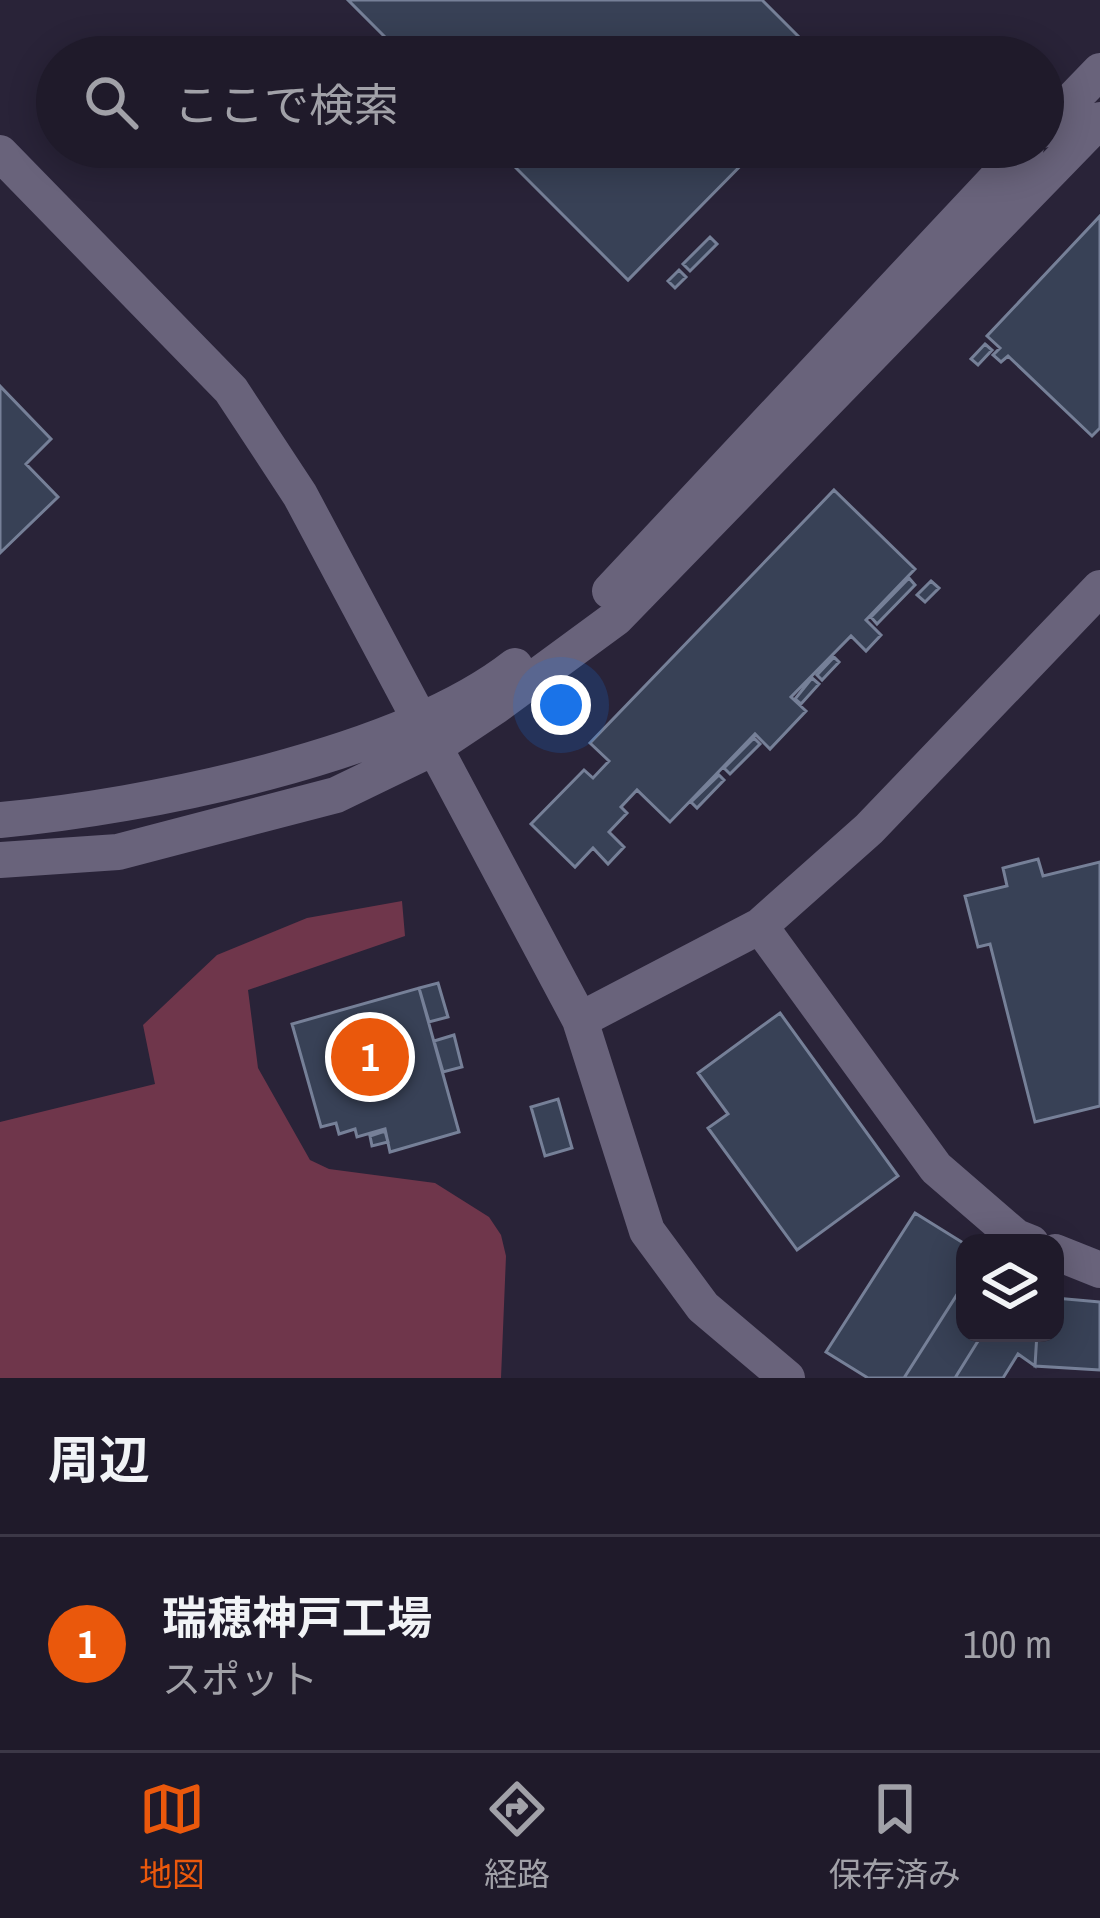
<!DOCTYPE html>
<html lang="ja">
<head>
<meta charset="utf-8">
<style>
	:root { --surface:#1f1a2a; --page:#272332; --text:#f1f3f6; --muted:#a1a1a8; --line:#3c3847; --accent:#ea580c }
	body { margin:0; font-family:"Archivo Narrow","Noto Sans JP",sans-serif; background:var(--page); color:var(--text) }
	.controls { position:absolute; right:36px; bottom:36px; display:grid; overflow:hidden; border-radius:24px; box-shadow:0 6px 30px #0003 }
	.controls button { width:108px; height:108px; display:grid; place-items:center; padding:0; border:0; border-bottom:3px solid var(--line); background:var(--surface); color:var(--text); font:60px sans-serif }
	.you { position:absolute; left:561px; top:705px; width:42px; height:42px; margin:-30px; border:9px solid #fff; border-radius:50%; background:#1a73e8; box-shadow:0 0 0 18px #1a73e833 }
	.badge { display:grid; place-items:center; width:78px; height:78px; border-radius:50%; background:var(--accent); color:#fff; font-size:39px; font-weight:700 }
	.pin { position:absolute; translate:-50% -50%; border:6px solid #fff; box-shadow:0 3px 12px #0006 }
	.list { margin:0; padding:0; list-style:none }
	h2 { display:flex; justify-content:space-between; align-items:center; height:156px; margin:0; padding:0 48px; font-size:51px }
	h2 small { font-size:39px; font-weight:400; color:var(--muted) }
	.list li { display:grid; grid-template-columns:78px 1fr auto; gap:36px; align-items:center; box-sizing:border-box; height:216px; padding:0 48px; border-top:3px solid var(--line) }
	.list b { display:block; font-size:45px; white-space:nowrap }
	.list p { margin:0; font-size:39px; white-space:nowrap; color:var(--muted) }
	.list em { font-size:39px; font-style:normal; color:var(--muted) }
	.icon { flex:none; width:66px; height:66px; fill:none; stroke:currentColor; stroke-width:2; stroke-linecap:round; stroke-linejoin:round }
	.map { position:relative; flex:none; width:1100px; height:1378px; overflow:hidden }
	.search { position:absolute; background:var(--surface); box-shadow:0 6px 30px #0003; left:36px; right:36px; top:36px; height:132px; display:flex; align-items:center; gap:30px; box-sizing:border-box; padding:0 42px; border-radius:66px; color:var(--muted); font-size:45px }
	.sheet { height:372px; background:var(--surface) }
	nav { display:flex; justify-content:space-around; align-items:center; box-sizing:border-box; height:168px; border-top:3px solid var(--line); background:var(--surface); font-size:33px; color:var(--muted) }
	nav a { display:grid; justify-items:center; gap:6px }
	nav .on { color:var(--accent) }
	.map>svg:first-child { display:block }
	.green { fill:#6f364b }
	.building { fill:#384156; stroke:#768098; stroke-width:3 }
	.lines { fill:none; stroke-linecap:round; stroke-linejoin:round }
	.tertiary { stroke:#69637b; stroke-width:36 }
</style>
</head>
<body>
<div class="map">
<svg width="1100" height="1378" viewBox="0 0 1100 1378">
	<rect width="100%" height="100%" fill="#292338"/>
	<path class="green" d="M 402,901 L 405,936 L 248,990 L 258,1068 L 310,1160 L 329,1169 L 435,1183 L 489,1217 L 501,1235 L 506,1256 L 501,1378 L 0,1378 L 0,1122 L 155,1084 L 143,1025 L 217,955 L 307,918 Z"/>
	<path class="building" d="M 348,0 L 762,0 L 819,57 L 405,57 Z
		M 214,147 L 248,147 L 229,164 Z
		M 495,147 L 759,147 L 628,280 Z
		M 1100,216 L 1100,428 L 1092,436 L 1008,356 L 1001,362 L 993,355 L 1000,348 L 987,336 Z
		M 710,237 L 717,244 L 690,271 L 683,264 Z
		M 679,270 L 686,277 L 675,288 L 668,281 Z
		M 985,344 L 992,350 L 978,365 L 971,359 Z
		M 0,386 L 51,439 L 26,464 L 58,497 L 0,553 Z
		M 834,490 L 915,569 L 866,620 L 881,635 L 866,651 L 851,636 L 791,697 L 806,711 L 770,749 L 755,734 L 670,822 L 637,790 L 621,807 L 627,813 L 609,832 L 624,847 L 608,864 L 593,848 L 575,867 L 531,824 L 584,770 L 593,778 L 609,761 L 590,743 Z
		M 909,578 L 915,585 L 877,624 L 871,617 Z
		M 931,581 L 939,588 L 925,602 L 917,595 Z
		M 834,657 L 839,662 L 822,680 L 817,675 Z
		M 812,678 L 819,684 L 801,704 L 795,699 Z
		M 754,738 L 760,744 L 730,774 L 724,768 Z
		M 719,775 L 724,780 L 697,808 L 691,802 Z
		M 1038,859 L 1043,876 L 1100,862 L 1100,1106 L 1035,1122 L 990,944 L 978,947 L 965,896 L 1007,886 L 1003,868 Z
		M 438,983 L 448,1017 L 429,1022 L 419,988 Z
		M 419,988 L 459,1132 L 390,1152 L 385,1129 L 357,1137 L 355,1129 L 339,1134 L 336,1123 L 321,1127 L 292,1024 Z
		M 780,1013 L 898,1176 L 797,1250 L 708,1128 L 728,1114 L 698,1073 Z
		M 454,1035 L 462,1067 L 443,1072 L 434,1041 Z
		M 558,1099 L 572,1148 L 545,1156 L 531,1107 Z
		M 385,1131 L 388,1142 L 372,1146 L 370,1136 Z
		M 915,1213 L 965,1244 L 965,1282 L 904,1378 L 868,1378 L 826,1352 Z
		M 965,1282 L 965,1333 L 983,1333 L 955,1378 L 904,1378 Z
		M 1055,1298 L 1100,1302 L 1100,1370 L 1035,1366 L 1037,1333 L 1055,1333 Z
		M 983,1333 L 1037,1333 L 1035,1366 L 1018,1354 L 1003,1378 L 955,1378 Z"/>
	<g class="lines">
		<path class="tertiary" d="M 1043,130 L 1100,71
			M 0,153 L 231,390 L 300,495 L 580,1020 L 647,1231 L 703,1307 L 787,1378
			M 610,591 L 1026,147
			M 0,820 C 144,807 400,756 515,666
			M 0,860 L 118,852 L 336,795 L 433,748 L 496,706 L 616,618 L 1100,120
			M 760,926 L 936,1168 L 1016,1237 L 1031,1243
			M 580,1020 L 760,926 L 869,829 L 1100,588
			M 1055,1252 L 1100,1270"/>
	</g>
</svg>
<div class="controls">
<button><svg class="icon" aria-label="layers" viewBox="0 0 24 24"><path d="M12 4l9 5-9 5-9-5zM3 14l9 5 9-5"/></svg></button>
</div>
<div class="you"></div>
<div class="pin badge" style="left:370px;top:1057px">1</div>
<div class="search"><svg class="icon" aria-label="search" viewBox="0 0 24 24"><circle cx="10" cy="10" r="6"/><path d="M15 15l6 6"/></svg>ここで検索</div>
</div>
<section class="sheet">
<h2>周辺<small></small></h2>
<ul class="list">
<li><span class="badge">1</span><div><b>瑞穂神戸工場</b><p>スポット</p></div><em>100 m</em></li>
</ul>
</section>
<nav>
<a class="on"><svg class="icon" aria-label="map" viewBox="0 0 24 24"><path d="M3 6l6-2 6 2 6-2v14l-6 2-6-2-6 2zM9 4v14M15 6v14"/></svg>地図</a>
<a><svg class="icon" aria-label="directions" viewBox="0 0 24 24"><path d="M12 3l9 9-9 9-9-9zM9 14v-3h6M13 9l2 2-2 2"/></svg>経路</a>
<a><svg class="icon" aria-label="saved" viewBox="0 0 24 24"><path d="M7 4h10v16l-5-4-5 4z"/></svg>保存済み</a>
</nav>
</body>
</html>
